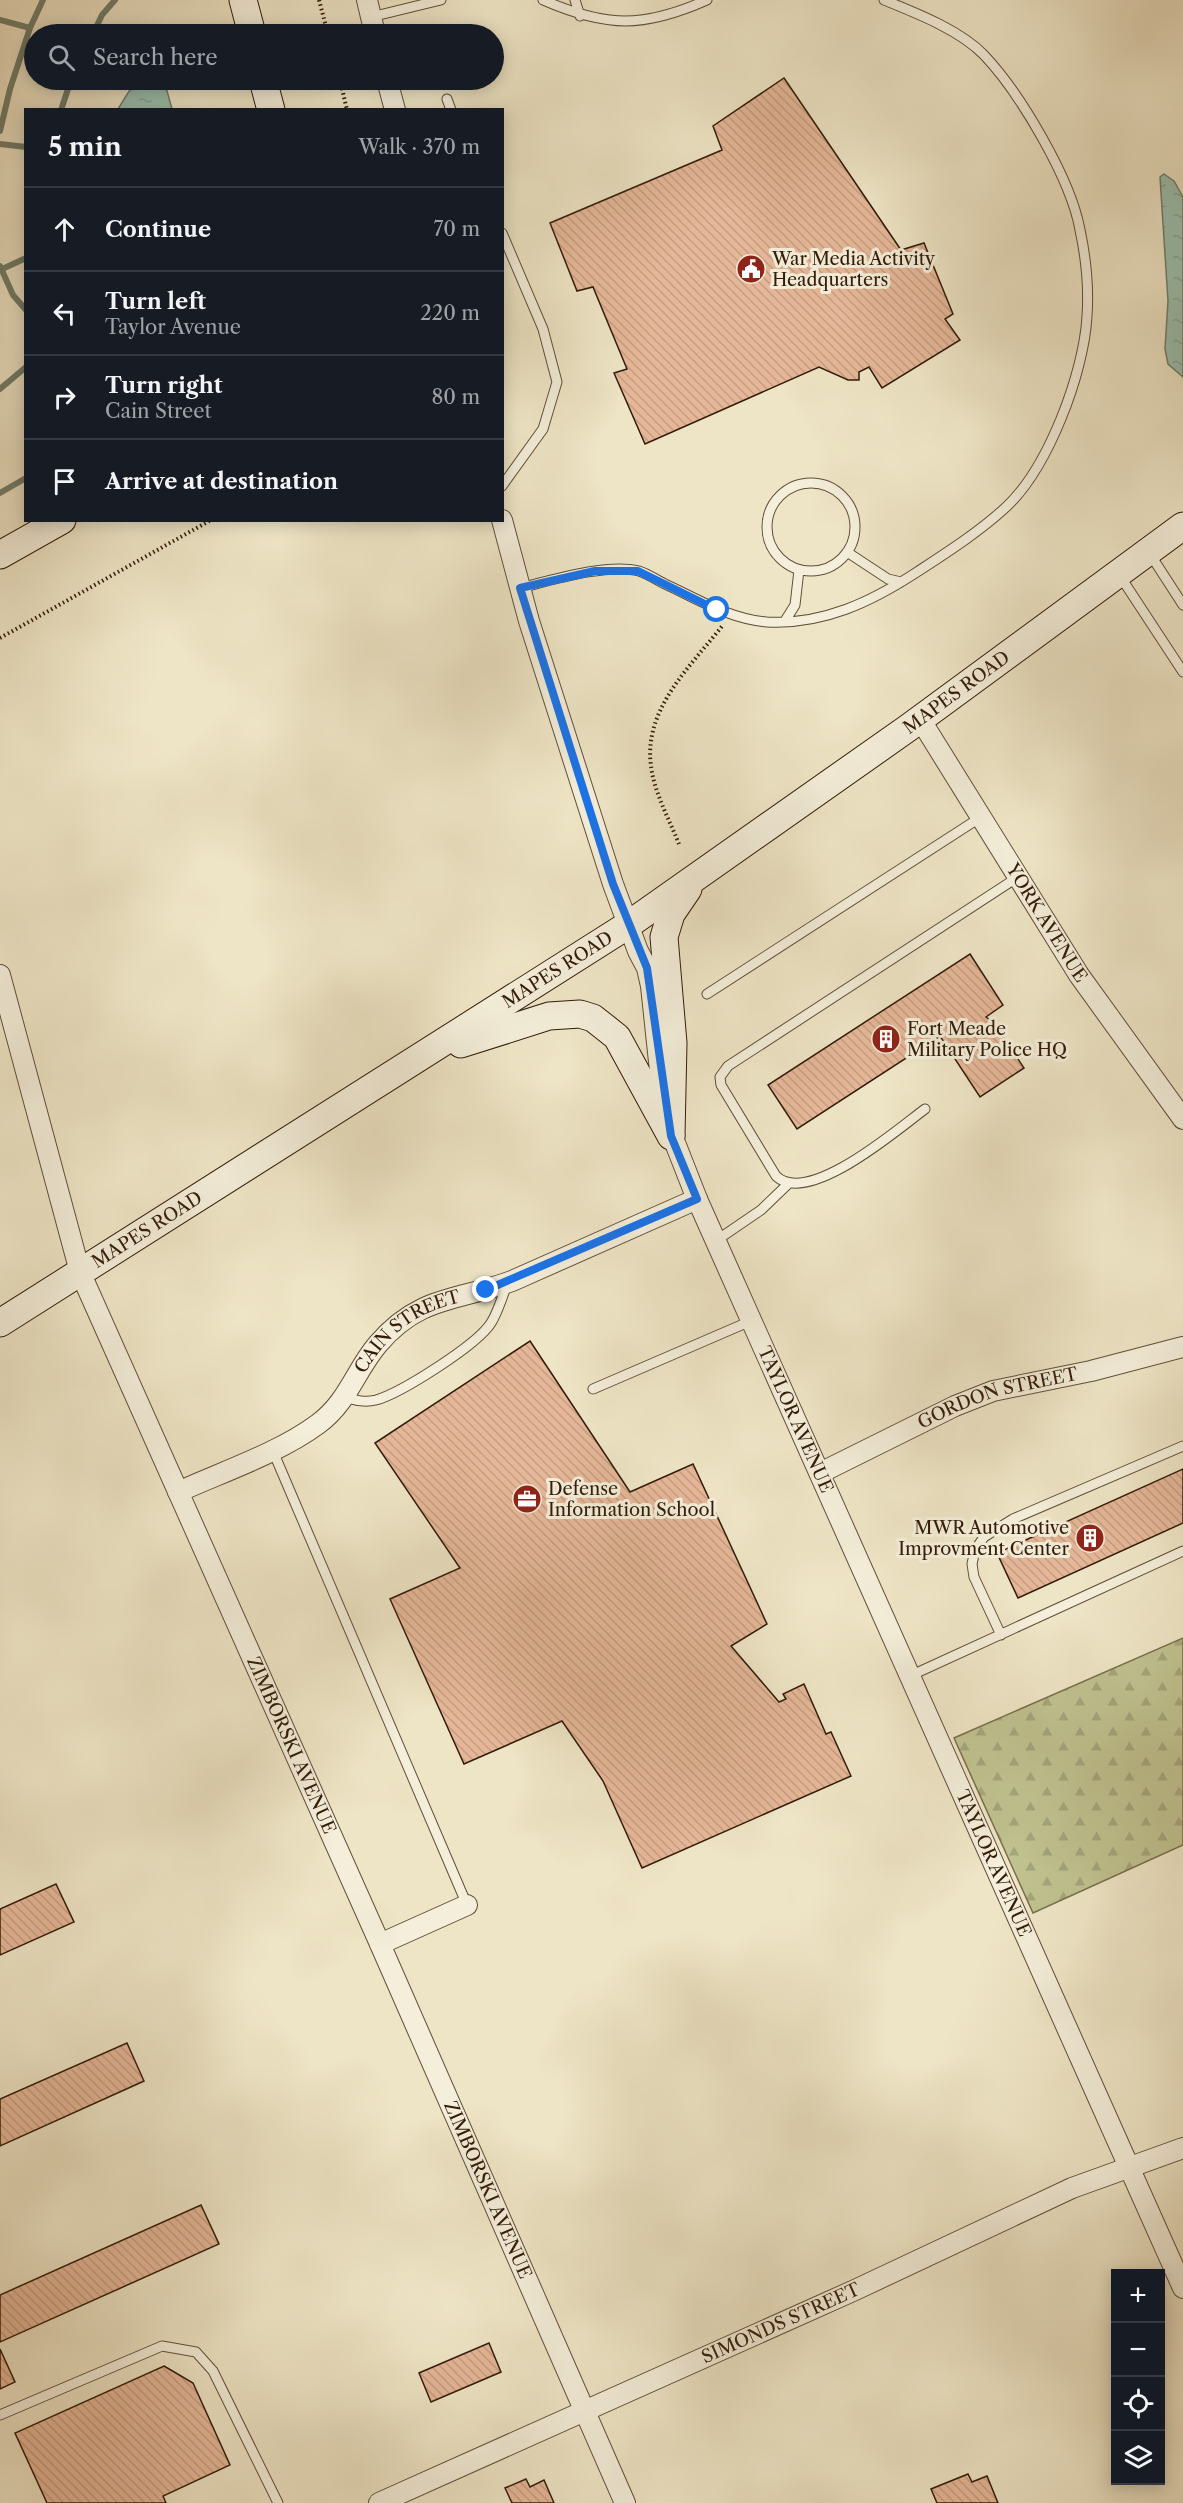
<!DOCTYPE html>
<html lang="en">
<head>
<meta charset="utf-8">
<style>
	:root { --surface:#171b24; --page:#20242c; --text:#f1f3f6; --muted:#9ea1a6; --line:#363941 }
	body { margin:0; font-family:"Libre Caslon Text",serif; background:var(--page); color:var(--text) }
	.controls { position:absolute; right:18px; bottom:18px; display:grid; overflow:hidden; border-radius:0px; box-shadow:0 3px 15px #0003 }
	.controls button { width:54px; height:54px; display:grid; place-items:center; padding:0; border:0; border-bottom:2px solid var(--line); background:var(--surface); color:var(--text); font:30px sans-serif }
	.stop { position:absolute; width:18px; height:18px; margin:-14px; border:4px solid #1a73e8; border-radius:50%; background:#fff }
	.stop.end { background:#1a73e8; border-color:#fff; box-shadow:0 2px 6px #0008 }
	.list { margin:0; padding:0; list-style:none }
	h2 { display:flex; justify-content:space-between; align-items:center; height:78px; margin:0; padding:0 24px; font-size:26px }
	h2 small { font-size:20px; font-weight:400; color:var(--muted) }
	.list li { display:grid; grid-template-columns:39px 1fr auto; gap:18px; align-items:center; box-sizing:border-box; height:84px; padding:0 24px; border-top:2px solid var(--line) }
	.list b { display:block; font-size:22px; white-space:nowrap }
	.list p { margin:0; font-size:20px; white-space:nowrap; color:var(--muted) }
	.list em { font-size:20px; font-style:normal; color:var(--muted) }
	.icon { flex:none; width:33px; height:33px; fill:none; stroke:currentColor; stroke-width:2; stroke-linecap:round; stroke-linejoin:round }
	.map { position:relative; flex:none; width:1183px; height:2503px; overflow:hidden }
	.search { position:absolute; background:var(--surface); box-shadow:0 3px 15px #0003; left:24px; top:24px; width:480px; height:66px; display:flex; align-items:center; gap:15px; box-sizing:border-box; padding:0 21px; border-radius:33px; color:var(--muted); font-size:22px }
	.panel { position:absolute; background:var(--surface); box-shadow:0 3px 15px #0003; left:24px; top:108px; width:480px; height:414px; border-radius:0px }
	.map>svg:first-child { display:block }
	.forest { fill:url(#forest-firs); stroke:#796e4c; stroke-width:1.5 }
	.water { fill:url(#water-ripples); stroke:#717e6c; stroke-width:1.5 }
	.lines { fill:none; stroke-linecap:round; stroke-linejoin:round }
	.stream { stroke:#717e6c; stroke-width:6 }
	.building { fill:url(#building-back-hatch); stroke:#321b08; stroke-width:1.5 }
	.lane-casing { stroke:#614e38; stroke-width:11 }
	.street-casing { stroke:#614e38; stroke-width:22 }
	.secondary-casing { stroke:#321b08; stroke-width:29 }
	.path { stroke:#321b08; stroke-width:4; stroke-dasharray:1.5 3; stroke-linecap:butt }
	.lane { stroke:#f4eeda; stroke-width:9 }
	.street { stroke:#f4eeda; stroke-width:20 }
	.secondary { stroke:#f4eeda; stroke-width:27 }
	.route { stroke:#1a73e8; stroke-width:8 }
	.labels { text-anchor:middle; stroke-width:6; stroke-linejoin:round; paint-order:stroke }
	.poi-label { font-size:18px; fill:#321b08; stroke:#f4eeda; text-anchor:start }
	.street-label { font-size:18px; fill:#321b08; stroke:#f4eeda }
</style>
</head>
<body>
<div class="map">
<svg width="1183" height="2503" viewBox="0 0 1183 2503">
	<defs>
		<pattern id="forest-firs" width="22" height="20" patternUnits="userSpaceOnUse" patternTransform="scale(1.5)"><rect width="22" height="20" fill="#c0c290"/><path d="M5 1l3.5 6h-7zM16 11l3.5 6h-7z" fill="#a5a67b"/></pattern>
		<pattern id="water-ripples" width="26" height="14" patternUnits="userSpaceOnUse" patternTransform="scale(1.5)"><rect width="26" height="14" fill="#9bc0af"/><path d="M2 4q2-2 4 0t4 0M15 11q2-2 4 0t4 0" fill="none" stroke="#86a495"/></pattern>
		<pattern id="building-back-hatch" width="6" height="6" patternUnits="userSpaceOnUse" patternTransform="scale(1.5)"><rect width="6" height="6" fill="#e5b798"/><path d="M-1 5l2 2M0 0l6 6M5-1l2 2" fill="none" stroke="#c59d82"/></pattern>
	</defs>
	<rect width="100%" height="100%" fill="#eee5c6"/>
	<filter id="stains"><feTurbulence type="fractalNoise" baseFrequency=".00333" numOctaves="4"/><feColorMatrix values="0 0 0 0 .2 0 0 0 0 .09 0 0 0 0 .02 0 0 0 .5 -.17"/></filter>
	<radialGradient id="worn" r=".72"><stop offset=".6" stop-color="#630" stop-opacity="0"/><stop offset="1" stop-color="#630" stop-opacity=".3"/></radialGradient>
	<path class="forest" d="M 1183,1638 L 1183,1845 L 1033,1913 L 954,1738 Z"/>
	<path class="water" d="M 136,80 L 164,80 L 172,109 L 118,109 Z
		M 1164,174 L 1174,181 L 1183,197 L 1183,377 L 1168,364 L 1165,349 L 1168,301 L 1160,177 Z"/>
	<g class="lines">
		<path class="stream" d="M 0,20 L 30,28 L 43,0
			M 93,34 L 102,15 L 115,0
			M 122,80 L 133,85
			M 165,86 L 197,80
			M 61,110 L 71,80
			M 0,131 L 10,89 L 30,28
			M 0,144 L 26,147
			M 0,266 L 13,295 L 26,310
			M 0,270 L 26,258
			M 0,389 L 26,367
			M 0,493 L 26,478"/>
	</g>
	<path class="building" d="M 784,78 L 901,250 L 924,243 L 953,314 L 945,319 L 960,340 L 882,388 L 869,367 L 859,372 L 859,380 L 848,380 L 819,367 L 645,444 L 614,373 L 627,369 L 593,287 L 577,291 L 550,223 L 722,150 L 713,126 Z
		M 970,954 L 1003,1005 L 986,1017 L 994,1023 L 1024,1068 L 980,1097 L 940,1036 L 797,1129 L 768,1085 Z
		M 530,1341 L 630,1492 L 693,1464 L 767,1624 L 731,1646 L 779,1702 L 786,1699 L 783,1694 L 804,1684 L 826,1734 L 831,1732 L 851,1776 L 642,1868 L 603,1781 L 562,1721 L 464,1764 L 390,1599 L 460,1568 L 375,1443 Z
		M 1183,1469 L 1183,1523 L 1018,1598 L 997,1553 Z
		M 56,1884 L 74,1922 L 0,1955 L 0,1909 Z
		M 127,2043 L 144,2081 L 0,2146 L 0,2099 Z
		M 201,2205 L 219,2244 L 0,2342 L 0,2295 Z
		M 489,2343 L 501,2372 L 431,2402 L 419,2373 Z
		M 0,2349 L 15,2382 L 0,2389 Z
		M 164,2366 L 193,2383 L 230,2465 L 163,2496 L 166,2503 L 47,2503 L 15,2433 Z
		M 968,2474 L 972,2482 L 987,2476 L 998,2503 L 937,2503 L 931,2489 Z
		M 526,2479 L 530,2487 L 544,2480 L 554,2503 L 512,2503 L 505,2488 Z"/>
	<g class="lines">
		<g class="lane-casing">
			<path id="lane" d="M 543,0 C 607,28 644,28 707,0
				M 575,0 L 580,16
				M 371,17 L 441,0
				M 447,99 L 451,110
				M 502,233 L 543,329 L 557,382 L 543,429 L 502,486
				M767 527a44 44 0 1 1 88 0a44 44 0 1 1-88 0Z
				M 847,552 L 888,579 L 901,582
				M 1150,554 L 1183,605
				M 1120,576 L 1183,672
				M 520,588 C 552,580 607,563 639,571 C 648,574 657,580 665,584 C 698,599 729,619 767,622 C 823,625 871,602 917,572 C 946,553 979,532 1005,508 C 1048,469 1084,373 1087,316 C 1089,287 1086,258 1080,230 C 1071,179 1020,93 984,55 C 960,30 916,13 884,0
				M 785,621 L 795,605 L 799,570
				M 707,994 L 981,817
				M 925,1109 C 898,1129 808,1207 776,1176 L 721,1085 L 720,1077 L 728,1066 L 1018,877
				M 717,1240 L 761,1210 L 788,1184
				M 593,1389 L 753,1320
				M 344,1397 C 355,1400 364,1403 376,1400 C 401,1393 477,1345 491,1323 C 498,1312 502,1297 507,1285
				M 272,1449 L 467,1905
				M 1001,1635 L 974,1577 L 972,1564 L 975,1550 L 984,1537 L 1013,1519 L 1183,1446
				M 912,1675 L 1183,1551
				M 0,2415 L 162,2346 L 196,2352 L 213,2371 L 278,2503"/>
		</g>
		<g class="street-casing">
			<g id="street">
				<path d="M 367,0 L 375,34"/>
				<path d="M 387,80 L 395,110"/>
				<path d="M 502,520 L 529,621 L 613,884 L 638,951 L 647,968 L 651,986 L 662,1090"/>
				<path id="s1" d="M 920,719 L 1079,975 L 1183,1119"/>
				<path id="s2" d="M 0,975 L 80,1272 L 380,1944 L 625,2503"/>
				<path id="s3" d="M 668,1125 L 697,1199 L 1183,2288"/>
				<path id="s4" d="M 820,1473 L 955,1406 L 993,1391 L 1091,1371 L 1183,1347"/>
				<path id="s5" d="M 178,1492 C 222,1472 279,1453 318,1424 C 348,1402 355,1371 378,1344 C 420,1295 458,1301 512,1281 L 697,1199"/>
				<path d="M 380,1944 L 467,1905"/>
				<path id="s6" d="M 379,2503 L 855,2290 L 1072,2188 L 1183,2148"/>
			</g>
		</g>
		<g class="secondary-casing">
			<g id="secondary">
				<path d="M 243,0 L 252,34"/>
				<path d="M 263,80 L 271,110"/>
				<path d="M 0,555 L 62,520"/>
				<path d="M 461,1044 L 549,1016 L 580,1014 L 593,1018 L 617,1037 L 671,1136"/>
				<path d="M 671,1135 L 673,1043 L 664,937 L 671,914 L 688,889"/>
				<path id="s7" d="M 0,1323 L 628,925 L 908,728 L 1183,526"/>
			</g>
		</g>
		<path class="path" d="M 319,0 L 328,34
			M 340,80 L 347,110
			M 0,638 L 211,520
			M 679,844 C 669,819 654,792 651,766 C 643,709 691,666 723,625"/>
		<use href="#lane" class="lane"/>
		<use href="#street" class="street"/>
		<use href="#secondary" class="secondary"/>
	</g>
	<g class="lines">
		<path class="route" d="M 486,1290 L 697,1199 L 671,1136 L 647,968 L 613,884 L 520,588 L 595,571 L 638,571 L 717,610"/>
	</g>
	<defs>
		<g id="civic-disc" transform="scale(1.5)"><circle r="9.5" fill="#8f2418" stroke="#f4eeda"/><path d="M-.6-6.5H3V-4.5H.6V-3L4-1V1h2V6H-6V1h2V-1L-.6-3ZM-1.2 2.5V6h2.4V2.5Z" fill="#fff"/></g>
		<g id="building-disc" transform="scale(1.5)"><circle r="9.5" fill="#8f2418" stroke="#f4eeda"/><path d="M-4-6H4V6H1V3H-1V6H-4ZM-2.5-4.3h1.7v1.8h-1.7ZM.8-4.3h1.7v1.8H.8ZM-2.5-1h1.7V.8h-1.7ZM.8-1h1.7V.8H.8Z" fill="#fff"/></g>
		<g id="office-disc" transform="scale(1.5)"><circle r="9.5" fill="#8f2418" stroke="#f4eeda"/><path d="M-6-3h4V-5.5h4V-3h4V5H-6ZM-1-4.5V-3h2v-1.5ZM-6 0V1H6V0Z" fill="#fff"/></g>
	</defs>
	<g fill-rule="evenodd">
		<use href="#civic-disc" x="751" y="269"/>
		<use href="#building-disc" x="886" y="1039"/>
		<use href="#office-disc" x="527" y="1499"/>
		<use href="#building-disc" x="1090" y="1538"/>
	</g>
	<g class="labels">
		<g class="poi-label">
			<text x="772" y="265">War Media Activity<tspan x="772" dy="21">Headquarters</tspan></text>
			<text x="907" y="1035">Fort Meade<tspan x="907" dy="21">Military Police HQ</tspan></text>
			<text x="548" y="1495">Defense<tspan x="548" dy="21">Information School</tspan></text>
			<text x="1069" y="1534" text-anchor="end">MWR Automotive<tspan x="1069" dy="21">Improvment Center</tspan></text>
		</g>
		<g class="street-label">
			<text dy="6" stroke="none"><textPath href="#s7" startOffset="1146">MAPES ROAD</textPath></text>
			<text dy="6" stroke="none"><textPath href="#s1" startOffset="240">YORK AVENUE</textPath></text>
			<text dy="6" stroke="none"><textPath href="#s7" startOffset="660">MAPES ROAD</textPath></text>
			<text dy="6" stroke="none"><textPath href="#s7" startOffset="174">MAPES ROAD</textPath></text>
			<text dy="6" stroke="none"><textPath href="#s5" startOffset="288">CAIN STREET</textPath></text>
			<text dy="6" stroke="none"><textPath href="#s4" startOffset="194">GORDON STREET</textPath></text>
			<text dy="6" stroke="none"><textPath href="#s3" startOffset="321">TAYLOR AVENUE</textPath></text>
			<text dy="6" stroke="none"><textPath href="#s2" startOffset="826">ZIMBORSKI AVENUE</textPath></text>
			<text dy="6" stroke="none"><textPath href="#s3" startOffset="807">TAYLOR AVENUE</textPath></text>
			<text dy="6" stroke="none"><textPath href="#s2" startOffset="1312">ZIMBORSKI AVENUE</textPath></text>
			<text dy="6" stroke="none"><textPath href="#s6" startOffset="440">SIMONDS STREET</textPath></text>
		</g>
	</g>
	<rect width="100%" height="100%" filter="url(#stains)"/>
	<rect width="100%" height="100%" fill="url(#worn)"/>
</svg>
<div class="controls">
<button>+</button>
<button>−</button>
<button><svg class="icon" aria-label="locate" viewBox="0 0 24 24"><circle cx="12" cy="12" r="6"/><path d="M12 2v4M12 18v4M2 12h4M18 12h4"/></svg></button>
<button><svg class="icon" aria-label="layers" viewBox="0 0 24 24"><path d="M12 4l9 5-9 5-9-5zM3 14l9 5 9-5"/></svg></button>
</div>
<div class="stop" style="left:717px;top:610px"></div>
<div class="stop end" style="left:486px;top:1290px"></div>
<div class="search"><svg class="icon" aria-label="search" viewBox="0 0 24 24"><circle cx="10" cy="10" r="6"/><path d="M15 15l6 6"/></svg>Search here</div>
<section class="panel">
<h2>5 min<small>Walk · 370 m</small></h2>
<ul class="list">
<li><svg class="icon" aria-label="ahead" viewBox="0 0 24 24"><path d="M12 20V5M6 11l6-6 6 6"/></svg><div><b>Continue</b></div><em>70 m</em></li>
<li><svg class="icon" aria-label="left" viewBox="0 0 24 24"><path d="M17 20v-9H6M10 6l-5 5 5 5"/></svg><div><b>Turn left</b><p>Taylor Avenue</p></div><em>220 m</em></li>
<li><svg class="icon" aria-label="right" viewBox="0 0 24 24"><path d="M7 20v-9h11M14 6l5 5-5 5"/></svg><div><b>Turn right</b><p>Cain Street</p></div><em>80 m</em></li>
<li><svg class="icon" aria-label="arrive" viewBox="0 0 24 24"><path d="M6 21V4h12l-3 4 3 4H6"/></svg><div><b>Arrive at destination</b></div></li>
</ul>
</section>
</div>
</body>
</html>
